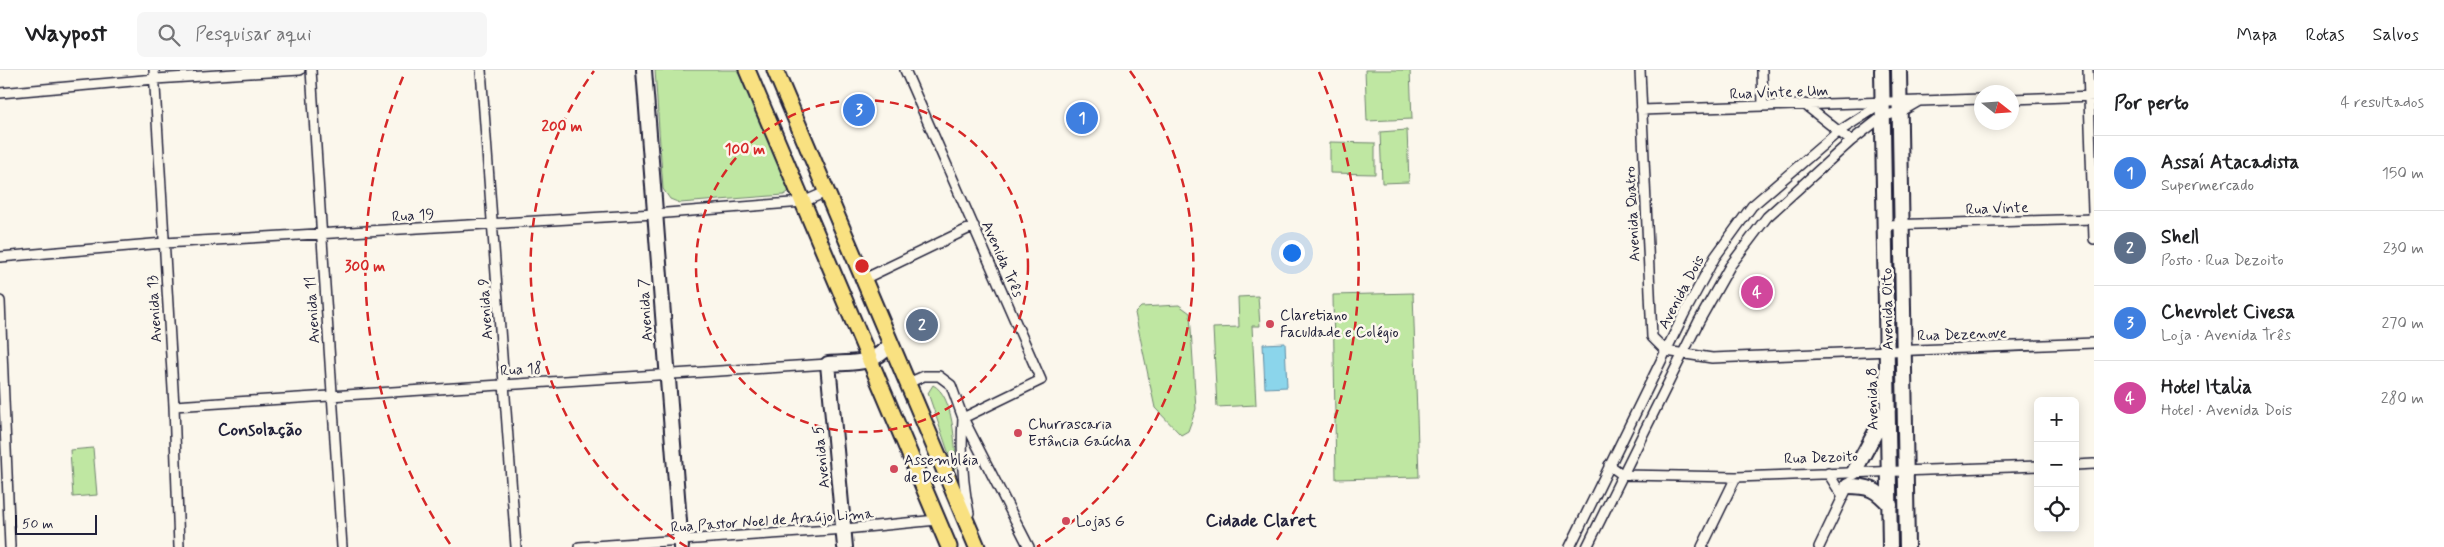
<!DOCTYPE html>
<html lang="pt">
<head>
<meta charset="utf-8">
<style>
	:root { --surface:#fff; --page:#f6f6f6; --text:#202124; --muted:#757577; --line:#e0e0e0; --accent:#ea580c }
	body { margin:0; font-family:Mynerve,sans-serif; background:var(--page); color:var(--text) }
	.controls { position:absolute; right:15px; bottom:15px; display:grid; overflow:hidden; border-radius:8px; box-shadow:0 2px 12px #0003 }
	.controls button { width:45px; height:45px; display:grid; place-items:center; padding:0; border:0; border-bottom:1px solid var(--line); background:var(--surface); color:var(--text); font:25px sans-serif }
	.compass { position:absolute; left:1974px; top:15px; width:45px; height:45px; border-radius:50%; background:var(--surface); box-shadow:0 2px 12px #0003; rotate:107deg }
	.scale { position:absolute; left:15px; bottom:12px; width:82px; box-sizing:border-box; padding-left:5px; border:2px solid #22223b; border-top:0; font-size:14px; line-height:18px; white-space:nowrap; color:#22223b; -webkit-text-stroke:4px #fbf7ec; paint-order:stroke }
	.you { position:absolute; left:1291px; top:182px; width:18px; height:18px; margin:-12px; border:4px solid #fff; border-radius:50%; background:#1a73e8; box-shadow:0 0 0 8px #1a73e833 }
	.badge { display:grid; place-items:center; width:32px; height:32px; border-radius:50%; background:var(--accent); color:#fff; font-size:16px; font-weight:700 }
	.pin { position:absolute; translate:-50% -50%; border:2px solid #fff; box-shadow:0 1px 5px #0006 }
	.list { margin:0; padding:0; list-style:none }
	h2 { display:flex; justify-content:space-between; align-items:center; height:65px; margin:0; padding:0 20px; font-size:21px }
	h2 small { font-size:16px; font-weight:400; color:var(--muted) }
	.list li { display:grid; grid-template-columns:32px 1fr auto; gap:15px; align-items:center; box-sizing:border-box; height:75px; padding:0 20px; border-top:1px solid var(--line) }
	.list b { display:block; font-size:19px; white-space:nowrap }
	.list p { margin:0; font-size:16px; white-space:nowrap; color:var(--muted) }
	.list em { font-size:16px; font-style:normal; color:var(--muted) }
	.icon { flex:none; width:28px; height:28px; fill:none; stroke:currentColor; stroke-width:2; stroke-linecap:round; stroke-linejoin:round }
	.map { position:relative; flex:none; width:2094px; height:477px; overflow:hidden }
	header { display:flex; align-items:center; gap:30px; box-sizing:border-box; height:70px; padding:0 25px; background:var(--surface); border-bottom:1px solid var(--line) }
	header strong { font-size:24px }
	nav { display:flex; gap:28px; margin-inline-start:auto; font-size:18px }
	.search { width:350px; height:45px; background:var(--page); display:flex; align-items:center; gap:12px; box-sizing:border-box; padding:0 18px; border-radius:8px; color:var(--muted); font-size:19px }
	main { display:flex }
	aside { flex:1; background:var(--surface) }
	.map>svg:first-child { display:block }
	.green { fill:#bfe7a2; stroke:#70846e }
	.water { fill:#8bd5eb; stroke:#618da5 }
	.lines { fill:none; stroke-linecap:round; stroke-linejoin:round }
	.street-casing { stroke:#22223b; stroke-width:12 }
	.secondary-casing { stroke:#22223b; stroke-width:18 }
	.primary-casing { stroke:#22223b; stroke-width:19 }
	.street { stroke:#fbf7ec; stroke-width:9 }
	.secondary { stroke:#fbf7ec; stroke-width:14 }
	.primary { stroke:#f9e181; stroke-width:15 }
	.ring { fill:none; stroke:#d62828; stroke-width:2.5; stroke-dasharray:9 6 }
	.poi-dot { fill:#d1495b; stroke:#fbf7ec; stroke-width:2 }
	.labels { text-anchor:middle; stroke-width:5; stroke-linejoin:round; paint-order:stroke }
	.street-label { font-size:15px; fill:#22223b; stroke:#fbf7ec }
	.poi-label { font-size:15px; fill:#22223b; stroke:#fbf7ec; text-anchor:start }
	.quarter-label { font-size:18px; font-weight:bold; fill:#22223b; stroke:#fbf7ec }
	.centre { fill:#d62828; stroke:#fbf7ec; stroke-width:2.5 }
	.ring-label { font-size:15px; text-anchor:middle; font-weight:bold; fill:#d62828; stroke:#fbf7ec; stroke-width:5; stroke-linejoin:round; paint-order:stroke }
</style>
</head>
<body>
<header>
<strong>Waypost</strong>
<div class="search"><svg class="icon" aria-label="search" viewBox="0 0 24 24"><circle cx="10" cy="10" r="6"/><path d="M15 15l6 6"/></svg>Pesquisar aqui</div>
<nav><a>Mapa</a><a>Rotas</a><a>Salvos</a></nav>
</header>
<main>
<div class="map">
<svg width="2094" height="477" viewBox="0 0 2094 477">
	<rect width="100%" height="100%" fill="#fbf7ec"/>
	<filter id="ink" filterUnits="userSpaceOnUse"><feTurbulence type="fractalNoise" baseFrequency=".02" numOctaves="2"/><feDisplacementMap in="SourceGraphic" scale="10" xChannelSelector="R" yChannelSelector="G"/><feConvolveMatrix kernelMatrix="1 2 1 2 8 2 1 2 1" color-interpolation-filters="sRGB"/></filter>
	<g filter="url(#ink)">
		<path class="green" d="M 655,0 L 744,0 L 792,119 L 784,125 L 680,133 L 670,129 L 663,119 Z
			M 1365,0 L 1410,0 L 1412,49 L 1367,51 Z
			M 1407,60 L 1409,112 L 1382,113 L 1380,62 Z
			M 1330,72 L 1375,73 L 1375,104 L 1330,103 Z
			M 1413,223 L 1419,407 L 1336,409 L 1333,225 Z
			M 1258,226 L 1260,256 L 1252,256 L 1256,335 L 1217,337 L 1213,258 L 1239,257 L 1238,227 Z
			M 1179,235 L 1190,243 L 1196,339 L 1188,361 L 1181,365 L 1155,338 L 1135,243 L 1141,237 Z
			M 933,315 C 954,326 954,373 957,396 L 954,399 L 928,323 Z
			M 93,378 L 97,425 L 73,427 L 70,380 Z"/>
		<path class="water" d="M 1285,273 L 1287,317 L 1265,318 L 1263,274 Z"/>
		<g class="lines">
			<g class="street-casing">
				<path id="street" d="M 154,0 L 174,336 L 179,477
					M 311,0 L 342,477
					M 481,0 L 516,477
					M 905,0 L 1041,310 L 963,348 C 961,381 962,412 969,443
					M 1640,0 L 1652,267 L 1666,281 L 1712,288 L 2094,273
					M 1762,0 L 1763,36
					M 2088,0 L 2094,169
					M 0,23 L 155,9 L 300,0
					M 2012,29 L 2094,26
					M 1804,34 L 1851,71
					M 1641,40 L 1982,29
					M 1885,155 L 2094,149
					M 0,187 L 164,173 L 654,144 L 803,132 L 826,122
					M 864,209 L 974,156
					M 0,231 L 10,477
					M 908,313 L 924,306 L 939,306 L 951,315 L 963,348 L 1029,477
					M 174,336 L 828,294
					M 1609,395 L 1623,405 L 1736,407 L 2038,396
					M 2075,395 L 2094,394
					M 1828,403 L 1843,427
					M 579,477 L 845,459 L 937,450
					M 1570,477 L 1684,244 L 1715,187 L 1752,136 L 1838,62 L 1883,33
					M 1587,477 L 1699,251 L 1730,196 L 1767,147 L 1851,71 L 1883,46 L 1900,42 L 1919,31
					M 1702,477 L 1736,407
					M 1819,477 L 1850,412"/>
			</g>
			<g class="secondary-casing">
				<path id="secondary" d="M 644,0 L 681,477
					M 1882,0 L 1890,477
					M 1899,0 L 1907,477
					M 1854,402 L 1888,339
					M 1848,416 C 1869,416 1876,419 1890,435
					M 845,477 L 828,294 C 855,292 872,296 891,274"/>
			</g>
			<g class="primary-casing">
				<path id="primary" d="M 747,0 L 949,477
					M 775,0 L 977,477"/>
			</g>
			<use href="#street" class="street"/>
			<use href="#secondary" class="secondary"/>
			<use href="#primary" class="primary"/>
		</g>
	</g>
	<g class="ring">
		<circle cx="862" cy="196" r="166"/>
		<path d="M687 477A331 331 0 0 1 594 1M1130 1A331 331 0 0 1 1037 477"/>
		<path d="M450 474A497 497 0 0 1 405 2M1319 2A497 497 0 0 1 1274 474"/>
	</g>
	<g class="poi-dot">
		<circle cx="1270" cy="254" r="5"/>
		<circle cx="1018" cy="363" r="5"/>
		<circle cx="894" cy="399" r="5"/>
		<circle cx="1066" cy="451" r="5"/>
	</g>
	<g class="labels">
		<g class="street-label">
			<text transform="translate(1779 22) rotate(-2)" y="5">Rua Vinte e Um</text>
			<text transform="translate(1997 138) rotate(-2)" y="5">Rua Vinte</text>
			<text transform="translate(1632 144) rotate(-93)" y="5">Avenida Quatro</text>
			<text transform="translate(413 145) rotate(-4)" y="5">Rua 19</text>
			<text transform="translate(1003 189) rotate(66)" y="5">Avenida Três</text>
			<text transform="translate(1681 222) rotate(-62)" y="5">Avenida Dois</text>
			<text transform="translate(154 239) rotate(-94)" y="5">Avenida 13</text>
			<text transform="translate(485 239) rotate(-94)" y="5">Avenida 9</text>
			<text transform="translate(1887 239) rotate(-91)" y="5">Avenida Oito</text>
			<text transform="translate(312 240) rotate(-94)" y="5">Avenida 11</text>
			<text transform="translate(645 240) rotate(-94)" y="5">Avenida 7</text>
			<text transform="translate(1962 264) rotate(-2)" y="5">Rua Dezenove</text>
			<text transform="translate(521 299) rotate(-4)" y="5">Rua 18</text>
			<text transform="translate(1872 329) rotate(-91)" y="5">Avenida 8</text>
			<text transform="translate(821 387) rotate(-96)" y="5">Avenida 5</text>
			<text transform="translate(1821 387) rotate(-2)" y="5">Rua Dezoito</text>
			<text transform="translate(772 450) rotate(-4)" y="5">Rua Pastor Noel de Araújo Lima</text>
		</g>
		<g class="poi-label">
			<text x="1280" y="250">Claretiano<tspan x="1280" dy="17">Faculdade e Colégio</tspan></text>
			<text x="1028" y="359">Churrascaria<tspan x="1028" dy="17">Estância Gaúcha</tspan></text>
			<text x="904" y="395">Assembléia<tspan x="904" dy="17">de Deus</tspan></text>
			<text x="1076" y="456">Lojas G</text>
		</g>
		<g class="quarter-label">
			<text x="260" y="365">Consolação</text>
			<text x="1261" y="456">Cidade Claret</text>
		</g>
	</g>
	<circle cx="862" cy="196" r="8" class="centre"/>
	<g class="ring-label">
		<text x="562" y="61">200 m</text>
		<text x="745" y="84">100 m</text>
		<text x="365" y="201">300 m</text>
	</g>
</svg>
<div class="controls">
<button>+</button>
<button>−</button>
<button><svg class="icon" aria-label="locate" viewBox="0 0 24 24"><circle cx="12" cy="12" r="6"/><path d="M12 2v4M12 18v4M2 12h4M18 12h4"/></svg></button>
</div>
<svg class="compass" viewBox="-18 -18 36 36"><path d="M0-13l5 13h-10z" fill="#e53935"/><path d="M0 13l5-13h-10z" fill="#757577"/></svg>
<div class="scale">50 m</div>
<div class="you"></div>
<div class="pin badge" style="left:1082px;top:48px;background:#3f7fe0">1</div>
<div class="pin badge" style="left:922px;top:255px;background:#5c6f8a">2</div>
<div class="pin badge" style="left:859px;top:40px;background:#3f7fe0">3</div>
<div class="pin badge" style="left:1757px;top:222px;background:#d1479c">4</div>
</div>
<aside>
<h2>Por perto<small>4 resultados</small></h2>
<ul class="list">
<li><span class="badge" style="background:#3f7fe0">1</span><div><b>Assaí Atacadista</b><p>Supermercado</p></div><em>150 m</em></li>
<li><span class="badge" style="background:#5c6f8a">2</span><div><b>Shell</b><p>Posto · Rua Dezoito</p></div><em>230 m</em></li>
<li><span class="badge" style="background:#3f7fe0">3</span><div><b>Chevrolet Civesa</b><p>Loja · Avenida Três</p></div><em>270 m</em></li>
<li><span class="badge" style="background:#d1479c">4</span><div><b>Hotel Italia</b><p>Hotel · Avenida Dois</p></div><em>280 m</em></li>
</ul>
</aside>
</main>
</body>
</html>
